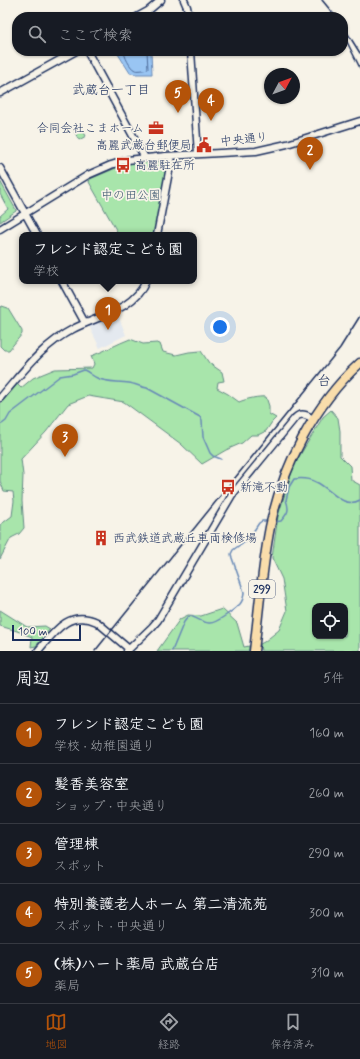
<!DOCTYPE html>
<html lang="ja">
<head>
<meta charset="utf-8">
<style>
	:root { --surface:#171b24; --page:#242831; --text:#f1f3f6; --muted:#9ea1a6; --line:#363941; --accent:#b45309 }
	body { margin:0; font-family:Mynerve,"Klee One",sans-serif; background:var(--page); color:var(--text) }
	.controls { position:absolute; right:12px; bottom:12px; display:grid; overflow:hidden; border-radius:8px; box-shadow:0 1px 3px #0004 }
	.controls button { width:36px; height:36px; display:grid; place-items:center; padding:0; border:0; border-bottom:1px solid var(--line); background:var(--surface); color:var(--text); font:20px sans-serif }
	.compass { position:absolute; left:264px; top:68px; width:36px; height:36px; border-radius:50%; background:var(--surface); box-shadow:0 1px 3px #0004; rotate:49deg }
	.scale { position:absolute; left:12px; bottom:10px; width:69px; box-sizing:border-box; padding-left:4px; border:2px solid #1b2f5e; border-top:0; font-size:11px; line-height:14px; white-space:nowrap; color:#1b2f5e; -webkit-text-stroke:3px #f7f3e8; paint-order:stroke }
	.you { position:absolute; left:220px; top:327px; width:14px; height:14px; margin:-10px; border:3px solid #fff; border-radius:50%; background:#1a73e8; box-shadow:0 0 0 6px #1a73e833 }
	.badge { display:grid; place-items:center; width:26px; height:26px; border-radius:50%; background:var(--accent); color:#fff; font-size:13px; font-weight:700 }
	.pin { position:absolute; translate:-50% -33px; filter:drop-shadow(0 1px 2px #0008) }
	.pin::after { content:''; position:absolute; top:21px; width:14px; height:12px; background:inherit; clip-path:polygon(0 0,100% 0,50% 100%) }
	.popup { position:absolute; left:19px; top:232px; width:178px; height:52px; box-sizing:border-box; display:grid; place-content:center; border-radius:8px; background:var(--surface); filter:drop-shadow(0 1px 3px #0005); font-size:13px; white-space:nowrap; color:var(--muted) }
	.popup b { font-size:15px; color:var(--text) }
	.popup::after { content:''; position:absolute; left:50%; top:100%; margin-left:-8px; border:8px solid transparent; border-top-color:var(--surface) }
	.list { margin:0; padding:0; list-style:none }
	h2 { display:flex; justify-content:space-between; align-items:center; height:52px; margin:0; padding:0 16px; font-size:17px }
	h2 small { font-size:13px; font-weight:400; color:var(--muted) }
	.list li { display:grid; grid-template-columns:26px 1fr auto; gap:12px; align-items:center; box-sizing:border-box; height:60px; padding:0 16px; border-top:1px solid var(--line) }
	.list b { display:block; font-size:15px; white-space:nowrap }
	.list p { margin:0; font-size:13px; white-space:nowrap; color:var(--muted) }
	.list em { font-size:13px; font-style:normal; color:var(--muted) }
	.icon { flex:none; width:22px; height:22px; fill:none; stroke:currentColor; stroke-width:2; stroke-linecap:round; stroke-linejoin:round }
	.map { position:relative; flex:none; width:360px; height:651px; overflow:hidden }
	.search { position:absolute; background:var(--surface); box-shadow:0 1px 3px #0004; left:12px; right:12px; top:12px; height:44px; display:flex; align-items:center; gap:10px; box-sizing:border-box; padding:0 14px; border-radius:16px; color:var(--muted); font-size:15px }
	.sheet { height:352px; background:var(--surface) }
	nav { display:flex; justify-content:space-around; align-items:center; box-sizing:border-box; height:56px; border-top:1px solid var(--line); background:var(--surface); font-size:11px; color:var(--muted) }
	nav a { display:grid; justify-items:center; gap:2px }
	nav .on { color:var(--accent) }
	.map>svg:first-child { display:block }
	.built { fill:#e4e9ef }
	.green { fill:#a8e5ab; stroke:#628a84; fill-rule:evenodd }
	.water { fill:#99c5f3; stroke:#6789b7 }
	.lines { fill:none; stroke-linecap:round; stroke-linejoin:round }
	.shore { stroke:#4d6b9a; stroke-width:1 }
	.stream { stroke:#6789b7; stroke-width:1.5 }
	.secondary-casing { stroke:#1b2f5e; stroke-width:9 }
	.highway-casing { stroke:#1b2f5e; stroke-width:11 }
	.secondary { stroke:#f7f3e8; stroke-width:6 }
	.highway { stroke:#f9ddab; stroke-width:8 }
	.rail { stroke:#1b2f5e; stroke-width:1.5 }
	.labels { text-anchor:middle; stroke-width:3.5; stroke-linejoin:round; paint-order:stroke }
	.shield { fill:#f7f3e8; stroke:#5d6a87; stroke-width:1 }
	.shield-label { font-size:11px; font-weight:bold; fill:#1b2f5e }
	.poi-label { font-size:12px; fill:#1b2f5e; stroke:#f7f3e8; text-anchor:start }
	.street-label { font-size:12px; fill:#1b2f5e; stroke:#f7f3e8 }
	.park-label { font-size:12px; fill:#37536d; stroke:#f7f3e8 }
	.neighbourhood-label { font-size:13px; fill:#1b2f5e; stroke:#f7f3e8 }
	.quarter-label { font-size:14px; fill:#1b2f5e; stroke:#f7f3e8 }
</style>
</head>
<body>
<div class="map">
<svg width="360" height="651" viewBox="0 0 360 651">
	<rect width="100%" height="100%" fill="#f7f3e8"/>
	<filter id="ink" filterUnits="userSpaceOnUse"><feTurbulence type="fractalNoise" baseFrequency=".025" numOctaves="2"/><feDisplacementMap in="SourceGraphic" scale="8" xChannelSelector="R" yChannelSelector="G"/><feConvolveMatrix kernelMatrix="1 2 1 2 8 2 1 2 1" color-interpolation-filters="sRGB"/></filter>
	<g filter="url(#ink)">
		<path class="built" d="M 117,313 L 126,335 L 100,348 L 89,326 L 90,324 Z"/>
		<path class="green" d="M 80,125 L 86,136 L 79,140 L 73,129 Z
			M 166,161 L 168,162 L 154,235 L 119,235 L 89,182 L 90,179 L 116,168 L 135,162 Z
			M 0,181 L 16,210 L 16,211 L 0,222 L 0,216 L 8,209 L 0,194 Z
			M 2,306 L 8,308 L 22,331 L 22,334 L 9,350 L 4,350 L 0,346 L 0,308 Z
			M 130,339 L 143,344 L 157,343 L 160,344 L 163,352 L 176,355 L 189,352 L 201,351 L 209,363 L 222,372 L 224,381 L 218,382 L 217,388 L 228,394 L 239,402 C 246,399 259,396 266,397 L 269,406 L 269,414 L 276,418 L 272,422 L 266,431 L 258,435 L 251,435 L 242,443 L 226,450 L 202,464 L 181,444 L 124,402 L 88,396 L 68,404 L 46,432 L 21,459 L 23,475 L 22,501 L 24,528 L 19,534 L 11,538 L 0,559 L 0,525 L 12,516 L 14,501 L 13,492 L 4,491 L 0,481 L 0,404 L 17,384 L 21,388 L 33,378 L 55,369 L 92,368 L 94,364 L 91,356 C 105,351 117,344 130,339 Z
			M 331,410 L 338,418 L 340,431 L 340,456 L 350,466 L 351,480 L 360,485 L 360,651 L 261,651 L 260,644 L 264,642 L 279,630 L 287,611 L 282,579 L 272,558 L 278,516 L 294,465 L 323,417 ZM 315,606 L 345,606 L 345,636 L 315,636 Z
			M 222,609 L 237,623 L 244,647 L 249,646 L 249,651 L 157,651 L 180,619 L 188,615 L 201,616 Z
			M 0,610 L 27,627 L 45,626 L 50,629 L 36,646 L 31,647 L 32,637 L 17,631 L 0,626 Z"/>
		<path class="water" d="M 123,51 L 151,51 L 152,74 L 136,74 L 130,73 L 118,54 Z"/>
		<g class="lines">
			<path class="shore" d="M 124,51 C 124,56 130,68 135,70 C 138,71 144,70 148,69 L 147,51"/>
			<path class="stream" d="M 0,424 L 2,424 L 6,421 L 10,414 L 60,376 L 73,374 L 84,370 C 89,372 92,376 97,378 C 107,383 118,381 129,383 C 135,384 141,387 147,388 L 200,417 L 202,421 L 203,437 L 210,453 L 213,456 L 221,459
				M 251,488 L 258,488
				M 275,522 L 281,521 C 288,513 290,510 286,500 L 288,492 L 289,487 L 294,479 C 302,478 309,478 316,482 C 330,488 343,510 360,500
				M 172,651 L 184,622 L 188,617 L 191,616 C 196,618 203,623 209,623 C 216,624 235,609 240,604 C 243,600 244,596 244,592 L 232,558 L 231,554 L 233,550 L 249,538 L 259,523 L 262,521 L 269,521"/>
			<g class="secondary-casing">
				<path id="secondary" d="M 184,0 L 187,7 L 189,17
					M 137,17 L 148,11 L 161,0
					M 87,51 L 145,158
					M 191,51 L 198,154
					M 0,93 L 76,51
					M 0,168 L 37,235
					M 0,229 L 88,175 L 111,165 L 127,160 L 166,156 L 256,151 L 287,144 L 360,121
					M 157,235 L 172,156
					M 62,281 L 85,323
					M 0,398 C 22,373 42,345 73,329 C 98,316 134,310 146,281
					M 38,651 C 54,632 69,609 97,622 L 129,649
					M 127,651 L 152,627 L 158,620 L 232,495 L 295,418 C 301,412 307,415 313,419"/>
			</g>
			<g class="highway-casing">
				<path id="highway" d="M 254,651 C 259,610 262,568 270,527 C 283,466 314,405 360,363"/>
			</g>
			<use href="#secondary" class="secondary"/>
			<use href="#highway" class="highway"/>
			<path class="rail" d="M 322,0 L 336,17
				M 343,26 L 360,53
				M 343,34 L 360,68
				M 95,651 L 340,348 L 360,316"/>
		</g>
	</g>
	<defs>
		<g id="office-bare" transform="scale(1.2)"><path d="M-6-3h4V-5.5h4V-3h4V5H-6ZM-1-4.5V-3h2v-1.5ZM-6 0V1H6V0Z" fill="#c8321e" stroke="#f7f3e8" stroke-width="2.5" paint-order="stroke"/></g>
		<g id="civic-bare" transform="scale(1.2)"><path d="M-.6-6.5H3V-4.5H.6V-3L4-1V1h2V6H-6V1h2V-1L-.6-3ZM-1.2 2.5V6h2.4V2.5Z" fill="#c8321e" stroke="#f7f3e8" stroke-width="2.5" paint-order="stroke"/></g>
		<g id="bus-bare" transform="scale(1.2)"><path d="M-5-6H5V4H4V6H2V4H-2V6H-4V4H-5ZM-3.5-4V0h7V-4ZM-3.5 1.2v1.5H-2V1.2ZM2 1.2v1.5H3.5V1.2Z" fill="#c8321e" stroke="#f7f3e8" stroke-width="2.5" paint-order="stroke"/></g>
		<g id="building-bare" transform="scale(1.2)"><path d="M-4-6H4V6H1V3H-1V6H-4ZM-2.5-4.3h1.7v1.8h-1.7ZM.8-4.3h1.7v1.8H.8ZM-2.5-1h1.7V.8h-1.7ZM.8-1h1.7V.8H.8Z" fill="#c8321e" stroke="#f7f3e8" stroke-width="2.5" paint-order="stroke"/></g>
	</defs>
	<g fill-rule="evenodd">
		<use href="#office-bare" x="156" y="128"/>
		<use href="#civic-bare" x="204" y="145"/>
		<use href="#bus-bare" x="123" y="165"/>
		<use href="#bus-bare" x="228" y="487"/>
		<use href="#building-bare" x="101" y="538"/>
	</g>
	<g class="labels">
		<rect class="shield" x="249" y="580" width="26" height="18" rx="3"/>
		<g class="shield-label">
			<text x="262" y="593">299</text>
		</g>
		<g class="poi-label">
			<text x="144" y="132" text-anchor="end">合同会社こまホーム</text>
			<text x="192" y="149" text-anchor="end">高麗武蔵台郵便局</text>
			<text x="135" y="169">高麗駐在所</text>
			<text x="240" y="491">新滝不動</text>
			<text x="113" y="542">西武鉄道武蔵丘車両検修場</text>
		</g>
		<g class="street-label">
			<text transform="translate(244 139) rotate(-6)" y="4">中央通り</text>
		</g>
		<g class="park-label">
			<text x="131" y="199">中の田公園</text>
		</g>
		<g class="neighbourhood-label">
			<text x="111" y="94">武蔵台一丁目</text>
		</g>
		<g class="quarter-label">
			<text x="324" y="385">台</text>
		</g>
	</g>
</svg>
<div class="controls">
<button><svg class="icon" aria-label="locate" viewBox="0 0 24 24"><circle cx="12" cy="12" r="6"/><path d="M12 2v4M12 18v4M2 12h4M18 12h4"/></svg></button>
</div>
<svg class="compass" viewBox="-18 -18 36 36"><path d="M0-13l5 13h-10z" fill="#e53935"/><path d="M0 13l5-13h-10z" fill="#9ea1a6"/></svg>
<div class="scale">100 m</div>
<div class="you"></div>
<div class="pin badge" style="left:108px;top:330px">1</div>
<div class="popup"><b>フレンド認定こども園</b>学校</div>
<div class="pin badge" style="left:310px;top:170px">2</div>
<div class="pin badge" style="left:65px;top:457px">3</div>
<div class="pin badge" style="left:211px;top:121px">4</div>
<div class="pin badge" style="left:178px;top:113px">5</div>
<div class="search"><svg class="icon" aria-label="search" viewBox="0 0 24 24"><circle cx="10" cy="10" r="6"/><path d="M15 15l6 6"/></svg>ここで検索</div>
</div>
<section class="sheet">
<h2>周辺<small>5件</small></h2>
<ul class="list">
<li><span class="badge">1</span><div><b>フレンド認定こども園</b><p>学校 · 幼稚園通り</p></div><em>160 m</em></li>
<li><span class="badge">2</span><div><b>髪香美容室</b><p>ショップ · 中央通り</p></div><em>260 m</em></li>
<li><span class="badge">3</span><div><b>管理棟</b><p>スポット</p></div><em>290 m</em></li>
<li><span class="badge">4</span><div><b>特別養護老人ホーム 第二清流苑</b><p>スポット · 中央通り</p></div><em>300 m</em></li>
<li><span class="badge">5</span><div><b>(株)ハート薬局 武蔵台店</b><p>薬局</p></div><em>310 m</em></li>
</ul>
</section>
<nav>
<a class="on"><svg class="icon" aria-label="map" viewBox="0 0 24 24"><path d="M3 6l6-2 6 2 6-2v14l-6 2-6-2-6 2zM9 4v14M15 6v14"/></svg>地図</a>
<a><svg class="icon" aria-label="directions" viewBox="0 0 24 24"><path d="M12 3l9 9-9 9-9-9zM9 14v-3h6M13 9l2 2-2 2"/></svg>経路</a>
<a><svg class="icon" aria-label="saved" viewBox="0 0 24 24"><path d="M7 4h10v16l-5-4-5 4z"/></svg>保存済み</a>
</nav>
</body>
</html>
